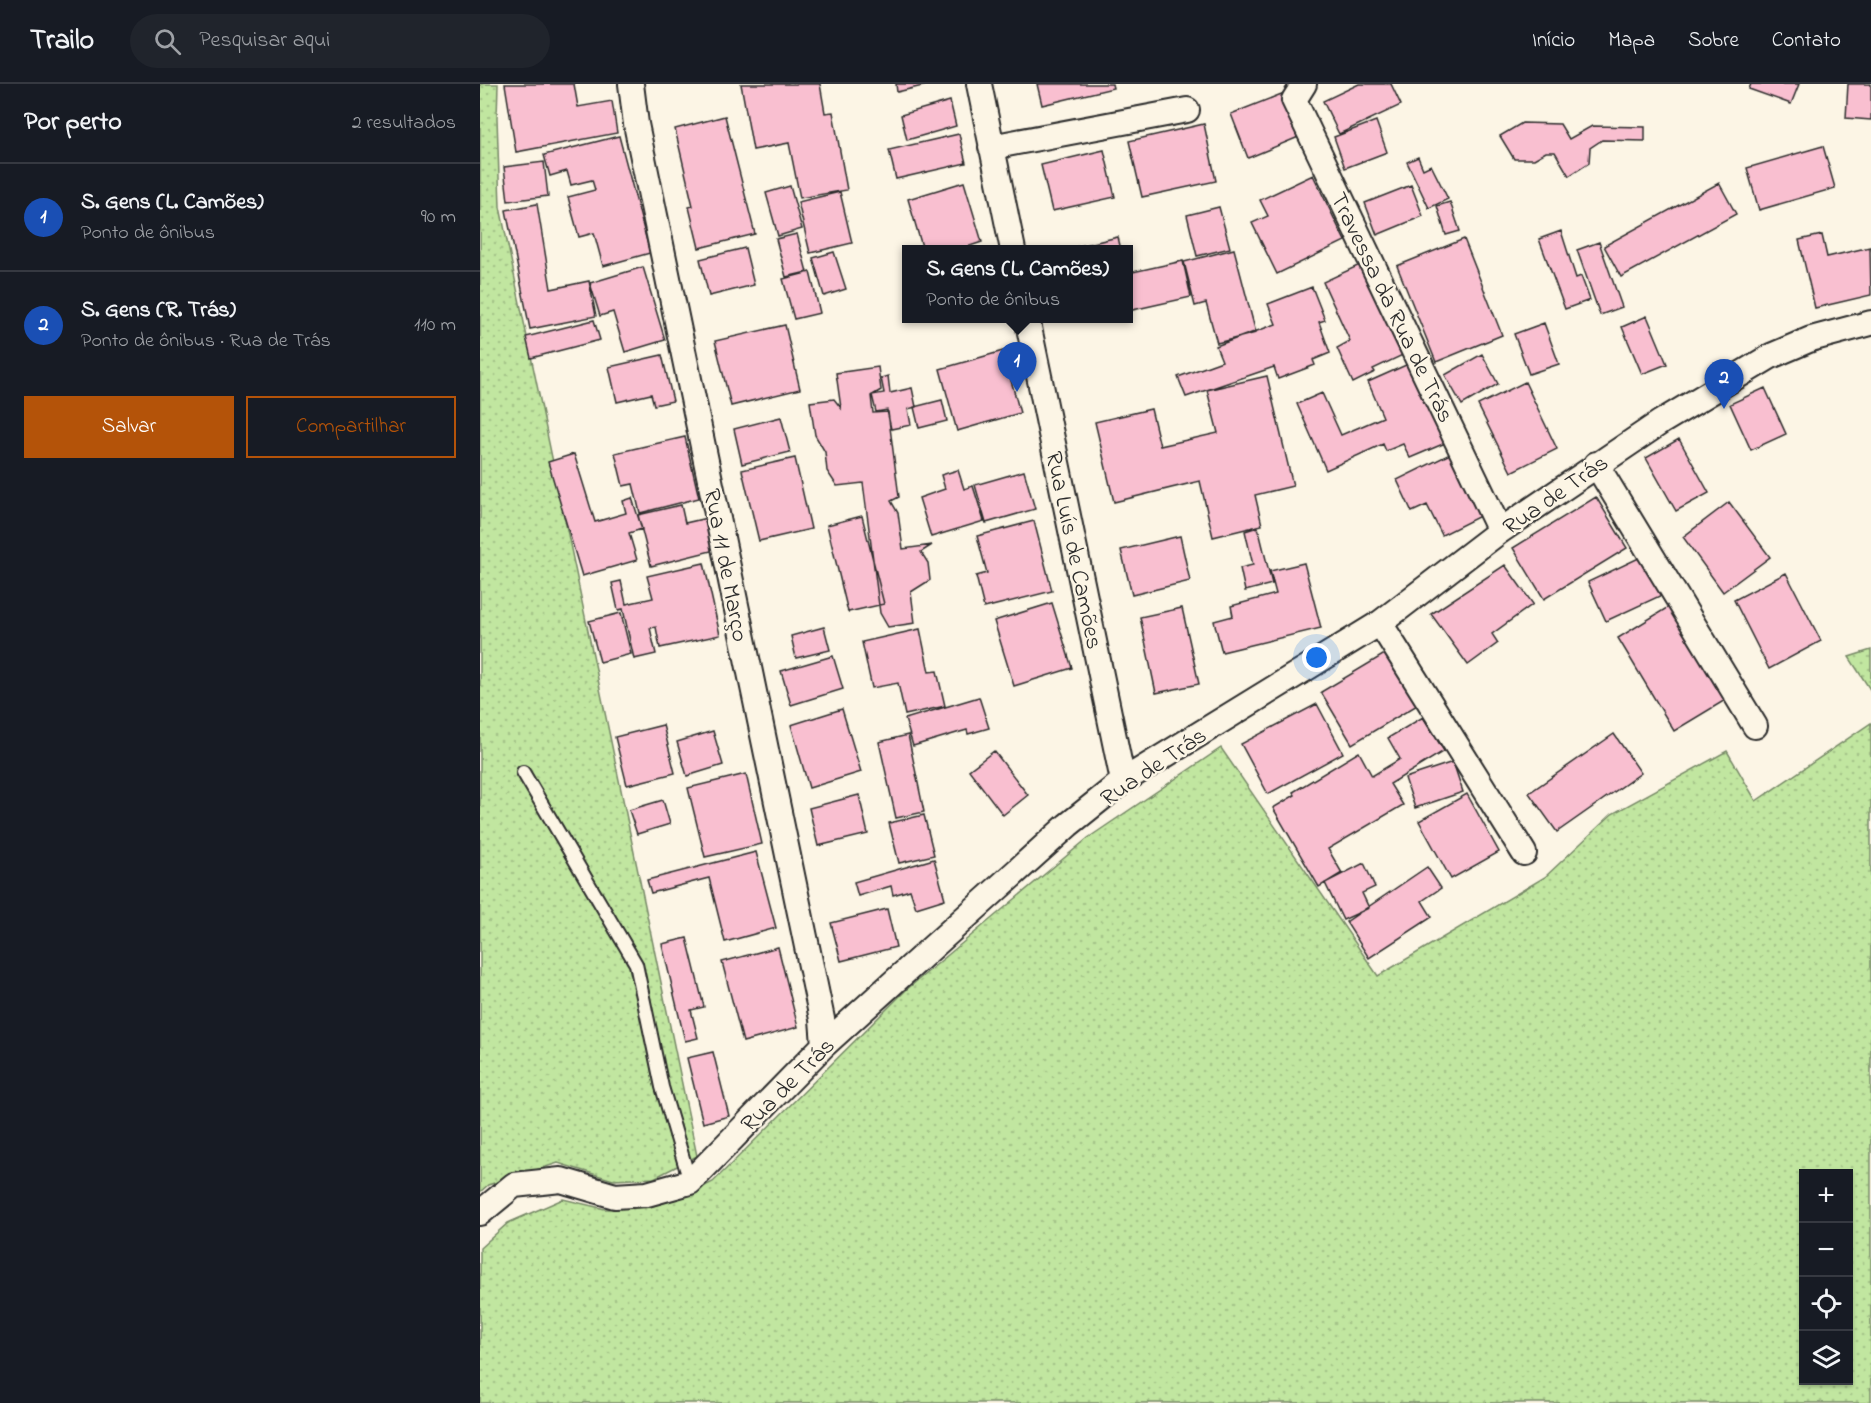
<!DOCTYPE html>
<html lang="pt">
<head>
<meta charset="utf-8">
<style>
	:root { --surface:#171b24; --page:#20242c; --text:#f1f3f6; --muted:#9ea1a6; --line:#363941; --accent:#b45309 }
	body { margin:0; font-family:"Indie Flower",sans-serif; background:var(--page); color:var(--text) }
	.controls { position:absolute; right:18px; bottom:18px; display:grid; overflow:hidden; border-radius:0px; box-shadow:0 2px 4px #0004 }
	.controls button { width:54px; height:54px; display:grid; place-items:center; padding:0; border:0; border-bottom:2px solid var(--line); background:var(--surface); color:var(--text); font:30px sans-serif }
	.you { position:absolute; left:837px; top:574px; width:21px; height:21px; margin:-15px; border:4px solid #fff; border-radius:50%; background:#1a73e8; box-shadow:0 0 0 9px #1a73e833 }
	.badge { display:grid; place-items:center; width:39px; height:39px; border-radius:50%; background:var(--accent); color:#fff; font-size:20px; font-weight:700 }
	.pin { position:absolute; translate:-50% -50px; filter:drop-shadow(0 2px 3px #0008) }
	.pin::after { content:''; position:absolute; top:32px; width:21px; height:18px; background:inherit; clip-path:polygon(0 0,100% 0,50% 100%) }
	.popup { position:absolute; left:422px; top:161px; width:231px; height:78px; box-sizing:border-box; display:grid; place-content:center; border-radius:0px; background:var(--surface); filter:drop-shadow(0 2px 4px #0005); font-size:20px; white-space:nowrap; color:var(--muted) }
	.popup b { font-size:22px; color:var(--text) }
	.popup::after { content:''; position:absolute; left:50%; top:100%; margin-left:-12px; border:12px solid transparent; border-top-color:var(--surface) }
	.list { margin:0; padding:0; list-style:none }
	h2 { display:flex; justify-content:space-between; align-items:center; height:78px; margin:0; padding:0 24px; font-size:26px }
	h2 small { font-size:20px; font-weight:400; color:var(--muted) }
	.list li { display:grid; grid-template-columns:39px 1fr auto; gap:18px; align-items:center; box-sizing:border-box; height:108px; padding:0 24px; border-top:2px solid var(--line) }
	.list b { display:block; font-size:22px; white-space:nowrap }
	.list p { margin:0; font-size:20px; white-space:nowrap; color:var(--muted) }
	.list em { font-size:20px; font-style:normal; color:var(--muted) }
	.actions { display:flex; gap:12px; padding:18px 24px }
	.actions a { flex:1; padding:14px 0; border:2px solid var(--accent); border-radius:0px; text-align:center; font-size:21px; color:var(--accent) }
	.actions .main { background:var(--accent); color:#fff }
	.icon { flex:none; width:33px; height:33px; fill:none; stroke:currentColor; stroke-width:2; stroke-linecap:round; stroke-linejoin:round }
	.map { position:relative; flex:none; width:1391px; height:1319px; overflow:hidden }
	header { display:flex; align-items:center; gap:36px; box-sizing:border-box; height:84px; padding:0 30px; background:var(--surface); border-bottom:2px solid var(--line) }
	header strong { font-size:28px }
	nav { display:flex; gap:33px; margin-inline-start:auto; font-size:21px }
	.search { width:420px; height:54px; background:var(--page); display:flex; align-items:center; gap:15px; box-sizing:border-box; padding:0 21px; border-radius:33px; color:var(--muted); font-size:22px }
	main { display:flex }
	aside { flex:1; background:var(--surface) }
	.map>svg:first-child { display:block }
	.grass { fill:url(#grass-dots); stroke:#768866; stroke-width:1.5; fill-rule:evenodd }
	.building { fill:#f9bfd0; stroke:#2b2b2b; stroke-width:1.5 }
	.lines { fill:none; stroke-linecap:round; stroke-linejoin:round }
	.lane-casing { stroke:#2b2b2b; stroke-width:16 }
	.street-casing { stroke:#2b2b2b; stroke-width:28 }
	.lane { stroke:#fcf5e5; stroke-width:12 }
	.street { stroke:#fcf5e5; stroke-width:24 }
	.labels { text-anchor:middle; stroke-width:5; stroke-linejoin:round; paint-order:stroke }
	.street-label { font-size:24px; fill:#2b2b2b; stroke:#fcf5e5 }
</style>
</head>
<body>
<header>
<strong>Trailo</strong>
<div class="search"><svg class="icon" aria-label="search" viewBox="0 0 24 24"><circle cx="10" cy="10" r="6"/><path d="M15 15l6 6"/></svg>Pesquisar aqui</div>
<nav><a>Início</a><a>Mapa</a><a>Sobre</a><a>Contato</a></nav>
</header>
<main>
<aside>
<h2>Por perto<small>2 resultados</small></h2>
<ul class="list">
<li><span class="badge" style="background:#1a4fb4">1</span><div><b>S. Gens (L. Camões)</b><p>Ponto de ônibus</p></div><em>90 m</em></li>
<li><span class="badge" style="background:#1a4fb4">2</span><div><b>S. Gens (R. Trás)</b><p>Ponto de ônibus · Rua de Trás</p></div><em>110 m</em></li>
</ul>
<div class="actions"><a class="main">Salvar</a><a>Compartilhar</a></div>
</aside>
<div class="map">
<svg width="1391" height="1319" viewBox="0 0 1391 1319">
	<defs>
		<pattern id="grass-dots" width="8" height="8" patternUnits="userSpaceOnUse" patternTransform="scale(1.5)"><rect width="8" height="8" fill="#c1e6a0"/><path d="M2 2h.1M6 6h.1" fill="none" stroke="#a6c58a" stroke-width="1.8" stroke-linecap="round"/></pattern>
	</defs>
	<rect width="100%" height="100%" fill="#fcf5e5"/>
	<filter id="ink" filterUnits="userSpaceOnUse"><feTurbulence type="fractalNoise" baseFrequency=".0167" numOctaves="2"/><feDisplacementMap in="SourceGraphic" scale="12" xChannelSelector="R" yChannelSelector="G"/><feConvolveMatrix kernelMatrix="1 2 1 2 8 2 1 2 1" color-interpolation-filters="sRGB"/></filter>
	<g filter="url(#ink)">
		<path class="grass" d="M 0,0 L 18,0 L 17,34 L 20,123 L 217,1072 L 174,1094 L 133,1096 L 78,1079 L 8,1101 L 0,1108 Z
			M 1391,566 L 1391,607 L 1369,573 Z
			M 1391,639 L 1391,1319 L 0,1319 L 0,1164 L 28,1139 L 83,1115 L 125,1125 L 169,1123 L 203,1113 L 233,1098 L 426,906 L 608,754 L 741,664 L 898,892 L 1065,793 L 1132,730 L 1247,667 L 1276,717 ZM 1324,1090 L 1368,1090 L 1368,1296 L 1324,1296 Z"/>
		<path class="building" d="M 25,0 L 94,0 L 98,23 L 132,17 L 137,49 L 36,68 Z
			M 261,0 L 340,0 L 345,29 L 353,28 L 367,106 L 320,114 L 309,59 L 273,66 Z
			M 416,0 L 451,0 L 417,8 Z
			M 557,0 L 632,0 L 633,4 L 562,21 Z
			M 879,0 L 911,0 L 921,21 L 859,50 L 843,17 Z
			M 1271,0 L 1319,0 L 1311,20 L 1269,5 Z
			M 1368,0 L 1391,0 L 1391,36 L 1366,34 Z
			M 804,9 L 821,52 L 768,74 L 751,30 Z
			M 470,17 L 476,42 L 427,56 L 421,31 Z
			M 245,32 L 275,150 L 219,164 L 209,123 L 213,122 L 195,45 Z
			M 896,37 L 907,68 L 865,84 L 854,53 Z
			M 1042,39 L 1080,40 L 1089,55 L 1112,42 L 1165,43 L 1165,57 L 1122,56 L 1110,64 L 1109,79 L 1089,92 L 1075,68 L 1066,68 L 1054,75 L 1034,75 L 1020,52 Z
			M 724,40 L 736,97 L 662,113 L 649,57 Z
			M 479,50 L 486,79 L 416,95 L 409,66 Z
			M 139,52 L 170,169 L 123,182 L 114,149 L 99,153 L 88,113 L 115,106 L 112,96 L 91,101 L 87,87 L 70,92 L 64,71 Z
			M 1343,62 L 1355,104 L 1279,126 L 1267,84 Z
			M 624,66 L 635,113 L 572,127 L 561,81 Z
			M 938,73 L 943,85 L 951,81 L 968,115 L 949,124 L 927,78 Z
			M 64,78 L 68,112 L 28,117 L 24,83 Z
			M 833,91 L 865,157 L 797,190 L 772,139 L 788,132 L 780,116 Z
			M 484,98 L 502,158 L 478,166 L 443,166 L 428,115 Z
			M 1239,99 L 1256,130 L 1141,193 L 1124,162 Z
			M 931,101 L 943,132 L 897,151 L 885,119 Z
			M 310,102 L 322,145 L 298,152 L 286,109 Z
			M 360,108 L 372,159 L 330,169 L 318,118 Z
			M 970,118 L 980,147 L 966,151 L 957,122 Z
			M 57,120 L 71,205 L 109,197 L 116,232 L 50,245 L 26,126 Z
			M 739,123 L 750,164 L 717,172 L 707,131 Z
			M 1081,147 L 1096,194 L 1101,192 L 1110,216 L 1085,225 L 1059,155 Z
			M 317,150 L 327,188 L 306,193 L 296,155 Z
			M 1342,151 L 1347,173 L 1390,163 L 1391,211 L 1335,224 L 1319,156 Z
			M 638,153 L 641,166 L 583,166 Z
			M 984,155 L 1022,251 L 956,278 L 917,182 Z
			M 1119,158 L 1142,223 L 1120,231 L 1097,166 Z
			M 265,164 L 274,201 L 229,212 L 220,175 Z
			M 754,165 L 776,249 L 737,259 L 726,219 L 715,222 L 704,178 Z
			M 354,168 L 366,205 L 344,212 L 333,174 Z
			M 703,177 L 711,213 L 648,227 L 648,189 Z
			M 884,179 L 927,269 L 893,285 L 895,288 L 873,299 L 857,264 L 870,257 L 843,198 Z
			M 163,183 L 185,256 L 145,268 L 133,228 L 120,232 L 110,199 Z
			M 330,188 L 340,229 L 314,235 L 303,195 Z
			M 832,203 L 845,236 L 839,238 L 850,269 L 833,276 L 835,281 L 798,295 L 794,283 L 706,313 L 698,293 L 742,277 L 736,262 L 796,240 L 788,220 Z
			M 1167,232 L 1187,280 L 1162,290 L 1142,243 Z
			M 114,236 L 120,256 L 51,274 L 46,253 Z
			M 1064,239 L 1079,280 L 1049,290 L 1034,250 Z
			M 305,241 L 320,305 L 251,322 L 235,257 Z
			M 523,267 L 540,329 L 477,347 L 460,285 Z
			M 1002,270 L 1018,300 L 982,321 L 965,291 Z
			M 182,271 L 193,317 L 174,321 L 171,310 L 137,318 L 129,283 Z
			M 935,277 L 970,357 L 930,374 L 923,360 L 906,367 L 903,360 L 846,386 L 817,320 L 842,309 L 861,351 L 903,333 L 888,298 Z
			M 398,283 L 401,306 L 391,312 L 393,329 L 408,328 L 419,413 L 411,417 L 418,429 L 423,465 L 452,461 L 441,468 L 448,479 L 450,496 L 431,508 L 435,539 L 408,543 L 400,529 L 383,399 L 357,402 L 347,387 L 345,368 L 335,351 L 330,318 L 354,315 L 361,324 L 356,289 Z
			M 408,292 L 410,309 L 432,304 L 436,323 L 428,325 L 431,341 L 411,345 L 407,326 L 396,328 L 392,311 L 404,309 L 401,294 Z
			M 787,292 L 813,402 L 775,411 L 782,441 L 733,453 L 720,397 L 634,418 L 615,338 L 671,325 L 680,362 L 738,349 L 727,306 Z
			M 1045,298 L 1077,365 L 1031,388 L 998,321 Z
			M 1285,304 L 1306,350 L 1271,366 L 1250,320 Z
			M 462,316 L 467,337 L 439,344 L 434,323 Z
			M 301,333 L 310,368 L 262,380 L 254,345 Z
			M 205,353 L 219,414 L 160,429 L 153,400 L 143,402 L 135,369 Z
			M 1199,355 L 1229,409 L 1196,427 L 1166,374 Z
			M 972,369 L 1002,431 L 962,451 L 947,421 L 932,428 L 917,396 Z
			M 94,370 L 115,438 L 146,429 L 143,417 L 152,414 L 162,445 L 149,449 L 157,476 L 102,492 L 68,378 Z
			M 315,374 L 331,445 L 279,457 L 262,386 Z
			M 478,386 L 484,405 L 493,402 L 504,437 L 451,453 L 439,414 L 465,405 L 461,391 Z
			M 544,387 L 555,425 L 506,439 L 495,401 Z
			M 1116,413 L 1147,464 L 1064,515 L 1033,464 Z
			M 1249,418 L 1290,473 L 1243,508 L 1203,453 Z
			M 201,421 L 205,439 L 227,434 L 235,466 L 171,482 L 158,431 Z
			M 382,432 L 404,520 L 368,528 L 347,441 Z
			M 554,437 L 572,507 L 504,524 L 496,492 L 507,489 L 497,452 Z
			M 778,443 L 792,500 L 765,507 L 760,484 L 773,481 L 765,447 Z
			M 700,452 L 710,497 L 652,511 L 641,466 Z
			M 1163,472 L 1182,511 L 1126,537 L 1108,498 Z
			M 224,479 L 240,551 L 180,564 L 176,543 L 170,544 L 176,570 L 154,575 L 143,525 L 138,526 L 132,499 L 141,497 L 146,520 L 173,514 L 167,492 Z
			M 824,479 L 841,544 L 742,568 L 734,537 L 753,532 L 751,522 L 796,510 L 790,487 Z
			M 1025,481 L 1053,520 L 1012,550 L 1018,559 L 988,581 L 951,530 Z
			M 1306,489 L 1341,557 L 1289,585 L 1254,516 Z
			M 572,519 L 592,584 L 534,602 L 514,537 Z
			M 1190,522 L 1247,615 L 1194,647 L 1138,554 Z
			M 702,524 L 719,600 L 676,609 L 660,533 Z
			M 141,529 L 151,570 L 120,578 L 109,537 Z
			M 344,543 L 350,566 L 316,574 L 311,552 Z
			M 440,545 L 449,588 L 457,587 L 465,622 L 425,631 L 418,599 L 392,604 L 382,558 Z
			M 908,568 L 939,620 L 872,660 L 841,608 Z
			M 353,572 L 363,605 L 311,621 L 301,587 Z
			M 499,613 L 509,644 L 488,650 L 487,646 L 433,662 L 425,635 Z
			M 837,620 L 863,669 L 788,710 L 761,660 Z
			M 362,625 L 381,688 L 329,704 L 311,641 Z
			M 943,633 L 964,667 L 910,700 L 923,721 L 848,765 L 862,789 L 839,803 L 793,724 L 815,711 L 813,708 L 879,668 L 892,692 L 920,675 L 908,654 Z
			M 183,641 L 195,689 L 147,701 L 135,653 Z
			M 233,647 L 243,681 L 207,692 L 197,658 Z
			M 1134,650 L 1161,689 L 1077,748 L 1049,709 Z
			M 428,651 L 444,728 L 416,734 L 399,658 Z
			M 514,667 L 548,711 L 523,731 L 489,686 Z
			M 973,678 L 983,708 L 935,724 L 925,694 Z
			M 266,690 L 282,760 L 225,773 L 208,704 Z
			M 987,710 L 1019,768 L 971,795 L 939,737 Z
			M 379,711 L 388,750 L 338,762 L 329,724 Z
			M 183,716 L 190,740 L 157,750 L 149,726 Z
			M 444,731 L 454,771 L 419,779 L 409,739 Z
			M 276,768 L 296,844 L 245,858 L 229,794 L 171,809 L 167,796 Z
			M 454,775 L 465,815 L 436,824 L 430,806 L 413,811 L 411,802 L 378,812 L 374,798 Z
			M 884,779 L 895,803 L 882,809 L 889,824 L 863,836 L 845,799 Z
			M 947,783 L 961,804 L 942,817 L 952,833 L 889,874 L 866,838 Z
			M 407,825 L 416,863 L 361,877 L 351,839 Z
			M 207,854 L 224,923 L 211,926 L 218,954 L 205,957 L 182,860 Z
			M 298,863 L 318,943 L 263,958 L 242,878 Z
			M 233,968 L 249,1032 L 223,1039 L 207,974 Z"/>
		<g class="lines">
			<g class="lane-casing">
				<path id="lane" d="M 43,688 L 156,880 L 182,1003 L 210,1098"/>
			</g>
			<g class="street-casing">
				<path id="street" d="M 151,0 L 156,40 C 219,338 278,637 342,935 L 344,961
					M 499,0 L 533,166
					M 824,0 L 814,16 L 1020,447
					M 511,63 L 707,26
					M 547,234 L 643,697
					M 1116,380 L 1275,642
					M 900,539 L 1044,769
					M 0,1129 L 34,1101 L 81,1096 L 135,1112 L 167,1110 L 210,1098 L 344,961 L 588,741 L 643,697 L 900,539 L 1020,447 L 1181,338 L 1291,272 L 1331,255 L 1391,239"/>
			</g>
			<use href="#lane" class="lane"/>
			<use href="#street" class="street"/>
		</g>
	</g>
	<g class="labels">
		<g class="street-label">
			<text transform="translate(913 223) rotate(64)" y="8">Travessa da Rua de Trás</text>
			<text transform="translate(1075 410) rotate(-35)" y="8">Rua de Trás</text>
			<text transform="translate(595 466) rotate(78)" y="8">Rua Luís de Camões</text>
			<text transform="translate(247 481) rotate(79)" y="8">Rua 11 de Março</text>
			<text transform="translate(673 682) rotate(-34)" y="8">Rua de Trás</text>
			<text transform="translate(307 1000) rotate(-45)" y="8">Rua de Trás</text>
		</g>
	</g>
</svg>
<div class="controls">
<button>+</button>
<button>−</button>
<button><svg class="icon" aria-label="locate" viewBox="0 0 24 24"><circle cx="12" cy="12" r="6"/><path d="M12 2v4M12 18v4M2 12h4M18 12h4"/></svg></button>
<button><svg class="icon" aria-label="layers" viewBox="0 0 24 24"><path d="M12 4l9 5-9 5-9-5zM3 14l9 5 9-5"/></svg></button>
</div>
<div class="you"></div>
<div class="pin badge" style="left:537px;top:308px;background:#1a4fb4">1</div>
<div class="popup"><b>S. Gens (L. Camões)</b>Ponto de ônibus</div>
<div class="pin badge" style="left:1244px;top:325px;background:#1a4fb4">2</div>
</div>
</main>
</body>
</html>
